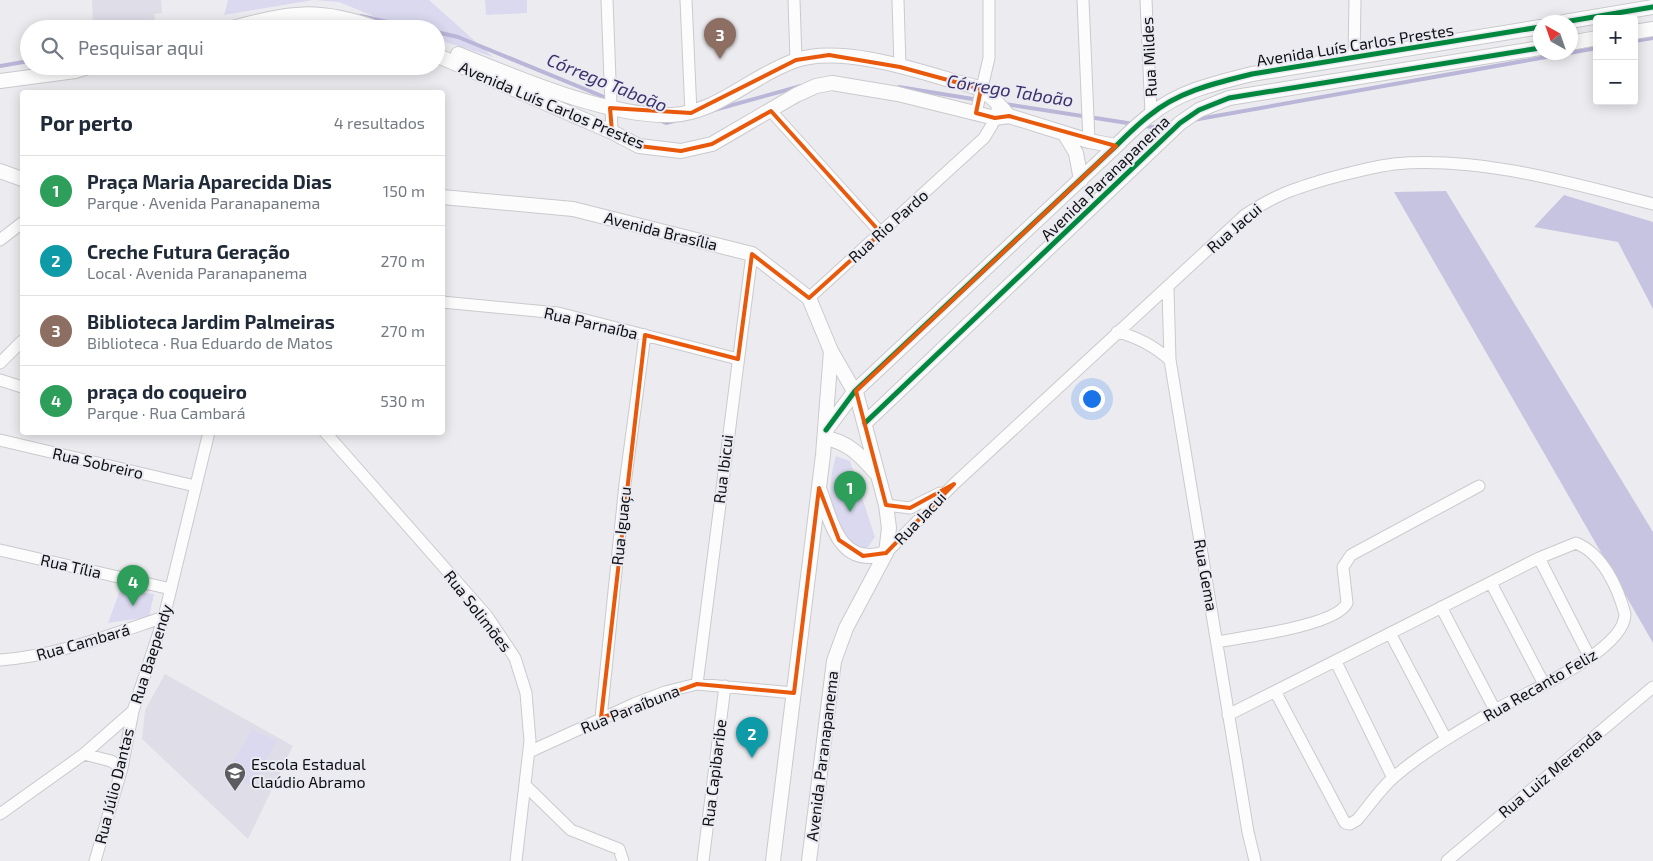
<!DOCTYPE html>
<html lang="pt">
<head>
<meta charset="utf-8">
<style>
	:root { --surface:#fff; --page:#f6f6f7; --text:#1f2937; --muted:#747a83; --line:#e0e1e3; --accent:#0b8043 }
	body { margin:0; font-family:"Exo 2",sans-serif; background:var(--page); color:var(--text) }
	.controls { position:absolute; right:15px; top:15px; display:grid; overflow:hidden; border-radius:5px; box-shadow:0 2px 12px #0003 }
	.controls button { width:45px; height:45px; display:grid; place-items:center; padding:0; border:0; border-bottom:1px solid var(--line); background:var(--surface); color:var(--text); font:25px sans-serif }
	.compass { position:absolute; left:1533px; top:15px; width:45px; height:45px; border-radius:50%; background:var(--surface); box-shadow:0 2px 12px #0003; rotate:320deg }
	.you { position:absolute; left:1091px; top:398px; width:18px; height:18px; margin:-12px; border:4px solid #fff; border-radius:50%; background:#1a73e8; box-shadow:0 0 0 8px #1a73e833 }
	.badge { display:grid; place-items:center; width:32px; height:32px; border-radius:50%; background:var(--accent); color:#fff; font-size:16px; font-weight:700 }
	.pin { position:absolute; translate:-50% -41px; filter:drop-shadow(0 1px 2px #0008) }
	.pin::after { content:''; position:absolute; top:26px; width:18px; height:15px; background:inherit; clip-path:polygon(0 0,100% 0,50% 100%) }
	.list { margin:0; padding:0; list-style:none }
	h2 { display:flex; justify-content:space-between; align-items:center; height:65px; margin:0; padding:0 20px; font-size:21px }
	h2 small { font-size:16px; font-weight:400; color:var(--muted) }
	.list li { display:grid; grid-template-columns:32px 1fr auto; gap:15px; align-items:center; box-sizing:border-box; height:70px; padding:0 20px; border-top:1px solid var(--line) }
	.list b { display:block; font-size:19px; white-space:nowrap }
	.list p { margin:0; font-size:16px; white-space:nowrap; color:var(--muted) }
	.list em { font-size:16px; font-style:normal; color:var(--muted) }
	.icon { flex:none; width:28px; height:28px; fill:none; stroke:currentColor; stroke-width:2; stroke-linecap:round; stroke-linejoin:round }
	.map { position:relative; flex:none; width:1653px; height:861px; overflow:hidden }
	.search { position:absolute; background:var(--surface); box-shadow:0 2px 12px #0003; left:20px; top:20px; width:425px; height:55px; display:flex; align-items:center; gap:12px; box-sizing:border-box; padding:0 18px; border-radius:28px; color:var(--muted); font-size:19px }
	.panel { position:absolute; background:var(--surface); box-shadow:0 2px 12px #0003; left:20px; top:90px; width:425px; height:345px; border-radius:5px }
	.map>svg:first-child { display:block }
	.built { fill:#dedde8 }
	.green { fill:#dbd9ef }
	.forest { fill:#c7c4e1 }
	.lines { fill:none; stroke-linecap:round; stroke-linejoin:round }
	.stream { stroke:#bab6d8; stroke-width:4 }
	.minor-casing { stroke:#cacacd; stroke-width:13 }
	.tertiary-casing { stroke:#cacacd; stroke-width:16 }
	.minor { stroke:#fcfcfd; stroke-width:11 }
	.tertiary { stroke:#fcfcfd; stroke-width:14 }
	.cycleway-casing { stroke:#eaeaf2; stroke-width:8 }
	.cycleway { stroke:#00873e; stroke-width:5 }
	.marked { fill:none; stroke:#e8590c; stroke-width:4; stroke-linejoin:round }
	.labels { text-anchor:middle; stroke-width:4; stroke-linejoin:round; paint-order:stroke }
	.street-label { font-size:16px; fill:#0f0f12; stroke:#eaeaf2 }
	.poi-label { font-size:16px; fill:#0f0f12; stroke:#eaeaf2; text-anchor:start }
	.water-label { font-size:18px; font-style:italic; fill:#3c316c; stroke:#eaeaf2 }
</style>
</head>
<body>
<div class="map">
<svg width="1653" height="861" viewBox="0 0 1653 861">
	<rect width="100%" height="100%" fill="#ececf0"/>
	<path class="built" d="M 92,0 L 161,0 L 162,13 L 154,14 L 156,25 L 128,27 L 128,29 L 93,29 Z
		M 165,674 L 293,746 L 248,839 L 142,739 L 145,710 Z"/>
	<path class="green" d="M 228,0 L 313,0 L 224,15 Z
		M 315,0 L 429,0 L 493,57 L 436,39 L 436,29 L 405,29 L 339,2 Z
		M 485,0 L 527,0 L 527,13 L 486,15 Z
		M 836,456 L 850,461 L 875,537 L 866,550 C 825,539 826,489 836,456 Z
		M 120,590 L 154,594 L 149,617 L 108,623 Z
		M 252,729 L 277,741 L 252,786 L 226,774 Z"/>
	<path class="forest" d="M 1446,191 L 1653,532 L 1653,643 L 1394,192 Z
		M 1564,195 L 1653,222 L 1653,309 L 1618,242 L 1534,227 Z"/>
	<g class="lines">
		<path class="stream" d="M 361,16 L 419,29
			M 209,29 L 226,26
			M 436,32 L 458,37 L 609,99
			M 1634,41 L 1653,38
			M 0,66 L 29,61
			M 899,87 L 979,100
			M 1005,104 L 1134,124
			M 714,110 L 801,86
			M 659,120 L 666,123 L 674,121
			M 1193,120 L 1597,48
			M 1144,126 L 1153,127 L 1174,124"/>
		<g class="minor-casing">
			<path id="minor" d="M 607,0 L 612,132
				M 686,0 L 691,113
				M 794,0 L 796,60
				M 898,0 L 900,67
				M 1083,0 L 1089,141
				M 1146,0 L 1151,114
				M 1354,57 L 1355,0
				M 771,111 L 881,233
				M 976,113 L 989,58 L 989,0
				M 0,240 L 22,223
				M 1168,288 L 1170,360 L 1248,832 L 1255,861
				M 809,298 L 984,138 L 992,125 L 997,110
				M 442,302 L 558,313 L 738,359
				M 1117,332 C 1138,337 1154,346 1170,360
				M 0,363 L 22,341
				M 0,380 L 22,387
				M 325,432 L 487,616 L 515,658 L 526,693 L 530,741 L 516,861
				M 0,440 L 195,486
				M 886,505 L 910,508 L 940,493
				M 0,550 L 171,589
				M 886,553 L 954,484 L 1245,215 C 1275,195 1293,189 1327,179 C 1349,173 1371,167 1394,164 C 1481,156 1570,183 1653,204
				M 1539,558 L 1590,658
				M 1491,583 L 1544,684
				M 1441,607 L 1495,710
				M 1390,633 L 1446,739
				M 1217,642 C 1243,637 1336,626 1347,603 L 1343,567 L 1351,555 L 1479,486
				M 0,660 C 57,656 110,635 164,617
				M 1336,662 L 1393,778
				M 697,684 L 752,254
				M 1228,715 L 1539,558 L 1576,543 C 1603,554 1618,588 1625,614 C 1625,651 1525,693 1495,710 C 1461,730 1424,751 1394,777 C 1380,789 1369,806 1357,820 L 1350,824 L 1345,823 L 1276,693
				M 601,718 L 625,484 L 645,335
				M 529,752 L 634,704 L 665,692 L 697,684 L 794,693
				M 84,754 L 111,761 L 122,768
				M 526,786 L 571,830 L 619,849 L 623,861
				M 0,814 L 84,754 L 133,711 L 164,617 L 209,432
				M 95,861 L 122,768 L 133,711
				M 703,861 L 725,686
				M 1447,861 L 1653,687"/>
		</g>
		<g class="tertiary-casing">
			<path id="tertiary" d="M 1564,22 L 1653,7
				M 229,29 C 291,12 317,7 379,29
				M 1634,32 L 1653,29
				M 1570,43 L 1597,38
				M 458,54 C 518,78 607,117 671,115 C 718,113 751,76 794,61 C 837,45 910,68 953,81 C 962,84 974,85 982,90 C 993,97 1001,107 1009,116
				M 436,55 L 612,132 L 639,146 L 681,151 L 712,144 L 796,95 L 816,86 L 832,83 L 898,94 L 995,118 L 1009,116 L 1089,141 L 1116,146
				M 0,81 L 75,71 L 91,66
				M 1064,133 L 1076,153 L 1081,180
				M 0,171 L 22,179
				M 442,197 L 573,209 L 752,254 L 809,298 L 831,351 L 857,396 L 886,505 L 889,528 L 886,553 L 846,628 L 834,661 L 809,861
				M 865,423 L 1180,123 L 1199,110 L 1229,98 L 1540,48
				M 826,430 L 855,391 L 1116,146 C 1127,135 1138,124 1150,115 C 1179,91 1216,83 1252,74 L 1540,27
				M 825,438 C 848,442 860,455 875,472
				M 820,491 C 832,524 840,568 886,553
				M 773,861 L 823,455 L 831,351"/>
		</g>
		<use href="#minor" class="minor"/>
		<use href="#tertiary" class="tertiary"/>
		<g class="cycleway-casing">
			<path id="cycleway" d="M 1564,22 L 1653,7
				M 865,423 L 1180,123 L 1199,110 L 1229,98 L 1540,48
				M 826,430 L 855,391 L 1116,146 C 1127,135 1138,124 1150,115 C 1179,91 1216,83 1252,74 L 1540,27"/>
		</g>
		<use href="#cycleway" class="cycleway"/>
	</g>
	<path class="marked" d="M 829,55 L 900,67 L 981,89 L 976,113 L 995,118 L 1009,116 L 1116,146 L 856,391 L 886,505 L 910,508 L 954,484 L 886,553 L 863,556 L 839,540 L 819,488 L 794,693 L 697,684 L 601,718 L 645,335 L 738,359 L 752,254 L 809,298 L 881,233 L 771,111 L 712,144 L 681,151 L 639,146 L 612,132 L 610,108 L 691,113 L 796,60 Z"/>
	<defs>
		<g id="school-pin" transform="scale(1.125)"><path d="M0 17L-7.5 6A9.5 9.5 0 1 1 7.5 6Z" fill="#5c5c60" stroke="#eaeaf2"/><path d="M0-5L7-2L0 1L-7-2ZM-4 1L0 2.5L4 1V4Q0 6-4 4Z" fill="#fff"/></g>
	</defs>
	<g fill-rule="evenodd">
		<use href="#school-pin" x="235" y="773"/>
	</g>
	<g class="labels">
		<g class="street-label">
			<text transform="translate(1355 45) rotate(-9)" y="6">Avenida Luís Carlos Prestes</text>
			<text transform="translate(1149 57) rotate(-93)" y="6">Rua Mildes</text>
			<text transform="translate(552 105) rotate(23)" y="6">Avenida Luís Carlos Prestes</text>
			<text transform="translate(1105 178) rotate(-44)" y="6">Avenida Paranapanema</text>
			<text transform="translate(888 226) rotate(-42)" y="6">Rua Rio Pardo</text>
			<text transform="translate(1234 228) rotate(-41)" y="6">Rua Jacui</text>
			<text transform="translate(661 231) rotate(14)" y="6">Avenida Brasília</text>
			<text transform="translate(591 323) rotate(13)" y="6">Rua Parnaíba</text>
			<text transform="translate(98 463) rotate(13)" y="6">Rua Sobreiro</text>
			<text transform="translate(723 469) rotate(-83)" y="6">Rua Ibicui</text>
			<text transform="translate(920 518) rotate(-46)" y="6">Rua Jacui</text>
			<text transform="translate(621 526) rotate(-84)" y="6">Rua Iguaçu</text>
			<text transform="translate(71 566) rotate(13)" y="6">Rua Tília</text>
			<text transform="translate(1206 575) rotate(80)" y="6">Rua Gema</text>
			<text transform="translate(478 611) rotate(52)" y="6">Rua Solimões</text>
			<text transform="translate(83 642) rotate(-16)" y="6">Rua Cambará</text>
			<text transform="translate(151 654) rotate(-72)" y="6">Rua Baependy</text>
			<text transform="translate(1540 685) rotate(-30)" y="6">Rua Recanto Feliz</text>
			<text transform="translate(630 709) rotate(-22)" y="6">Rua Paraíbuna</text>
			<text transform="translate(822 756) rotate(-83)" y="6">Avenida Paranapanema</text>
			<text transform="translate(714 773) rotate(-83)" y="6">Rua Capibaribe</text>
			<text transform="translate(1550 773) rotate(-40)" y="6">Rua Luiz Merenda</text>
			<text transform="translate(114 786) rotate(-76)" y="6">Rua Júlio Dantas</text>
		</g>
		<g class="poi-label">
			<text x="251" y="770">Escola Estadual<tspan x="251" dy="18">Claúdio Abramo</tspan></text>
		</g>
		<g class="water-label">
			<text transform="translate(607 83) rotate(22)" y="6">Córrego Taboão</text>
			<text transform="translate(1010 91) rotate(9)" y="6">Córrego Taboão</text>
		</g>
	</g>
</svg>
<div class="controls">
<button>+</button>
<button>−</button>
</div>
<svg class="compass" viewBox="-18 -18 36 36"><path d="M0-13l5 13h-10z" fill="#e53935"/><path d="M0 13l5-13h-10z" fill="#747a83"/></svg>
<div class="you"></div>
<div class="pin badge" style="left:850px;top:512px;background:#2e9e5b">1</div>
<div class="pin badge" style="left:752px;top:758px;background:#0f9aa8">2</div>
<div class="pin badge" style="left:720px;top:59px;background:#8d6e63">3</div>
<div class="pin badge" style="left:133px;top:606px;background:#2e9e5b">4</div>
<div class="search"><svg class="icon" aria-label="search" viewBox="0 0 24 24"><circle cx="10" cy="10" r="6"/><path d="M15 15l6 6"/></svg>Pesquisar aqui</div>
<section class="panel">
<h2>Por perto<small>4 resultados</small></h2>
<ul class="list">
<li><span class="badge" style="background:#2e9e5b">1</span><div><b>Praça Maria Aparecida Dias</b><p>Parque · Avenida Paranapanema</p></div><em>150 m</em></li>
<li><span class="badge" style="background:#0f9aa8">2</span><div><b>Creche Futura Geração</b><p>Local · Avenida Paranapanema</p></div><em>270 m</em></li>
<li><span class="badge" style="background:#8d6e63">3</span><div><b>Biblioteca Jardim Palmeiras</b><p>Biblioteca · Rua Eduardo de Matos</p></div><em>270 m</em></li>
<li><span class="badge" style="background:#2e9e5b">4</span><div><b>praça do coqueiro</b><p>Parque · Rua Cambará</p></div><em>530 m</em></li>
</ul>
</section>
</div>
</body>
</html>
